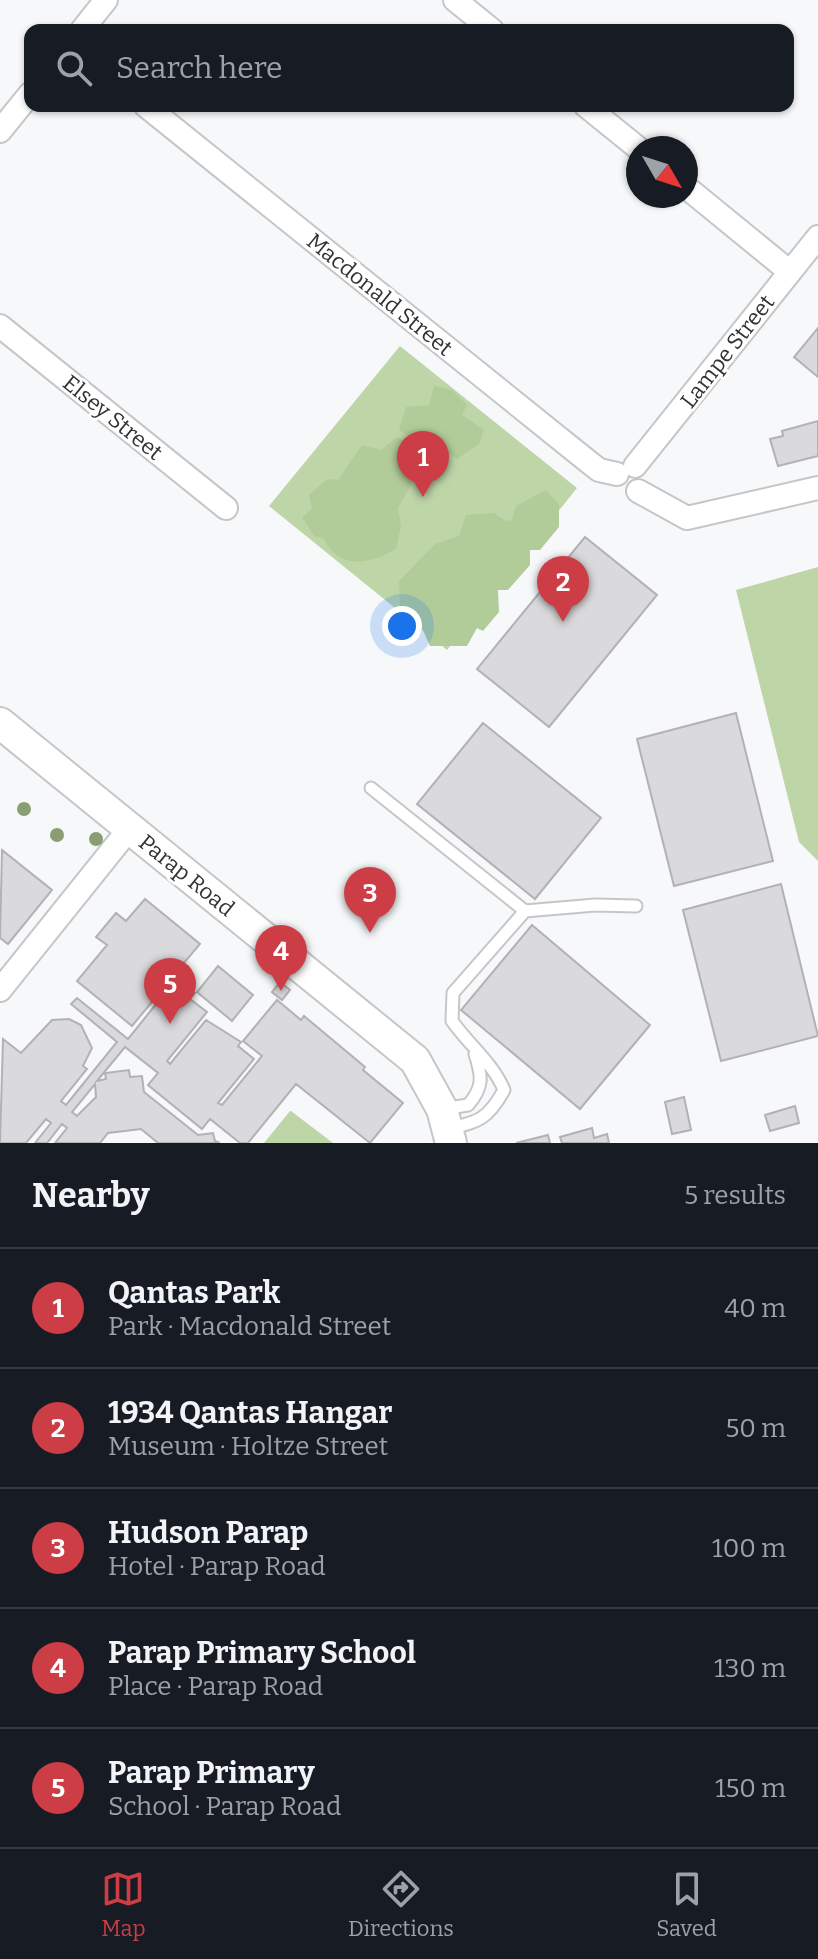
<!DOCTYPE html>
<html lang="en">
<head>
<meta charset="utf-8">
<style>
	:root { --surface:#171b24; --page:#242831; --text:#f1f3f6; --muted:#9ea1a6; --line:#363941; --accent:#cd3d45 }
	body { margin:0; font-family:Bitter,serif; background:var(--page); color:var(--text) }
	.compass { position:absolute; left:626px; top:136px; width:72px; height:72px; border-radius:50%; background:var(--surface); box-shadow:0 2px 6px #0004; rotate:129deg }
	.you { position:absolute; left:402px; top:626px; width:28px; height:28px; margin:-20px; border:6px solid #fff; border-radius:50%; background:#1a73e8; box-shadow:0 0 0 12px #1a73e833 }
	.badge { display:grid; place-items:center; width:52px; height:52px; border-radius:50%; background:var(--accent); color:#fff; font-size:26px; font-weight:700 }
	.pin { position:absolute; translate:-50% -66px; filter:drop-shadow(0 2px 4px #0008) }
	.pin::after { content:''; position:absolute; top:42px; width:28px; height:24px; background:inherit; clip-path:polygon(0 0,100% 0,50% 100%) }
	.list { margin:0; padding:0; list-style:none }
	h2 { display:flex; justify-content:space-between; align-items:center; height:104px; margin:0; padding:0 32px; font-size:34px }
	h2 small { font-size:26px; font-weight:400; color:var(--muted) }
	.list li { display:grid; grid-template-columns:52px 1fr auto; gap:24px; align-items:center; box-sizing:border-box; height:120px; padding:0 32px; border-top:2px solid var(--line) }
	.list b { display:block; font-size:30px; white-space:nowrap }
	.list p { margin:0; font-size:26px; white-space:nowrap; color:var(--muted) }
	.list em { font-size:26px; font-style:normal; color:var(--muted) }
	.icon { flex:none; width:44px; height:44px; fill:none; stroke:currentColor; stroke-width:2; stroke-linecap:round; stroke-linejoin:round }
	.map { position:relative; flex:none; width:818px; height:1143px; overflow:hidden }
	.search { position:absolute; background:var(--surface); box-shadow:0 2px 6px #0004; left:24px; right:24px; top:24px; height:88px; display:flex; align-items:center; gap:20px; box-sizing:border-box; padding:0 28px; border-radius:16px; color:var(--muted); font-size:30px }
	.sheet { height:704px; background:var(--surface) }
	nav { display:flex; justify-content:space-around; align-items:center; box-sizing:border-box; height:112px; border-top:2px solid var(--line); background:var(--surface); font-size:22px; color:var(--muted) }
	nav a { display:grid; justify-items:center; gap:4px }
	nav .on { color:var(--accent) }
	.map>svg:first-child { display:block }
	.green { fill:#bed5a8 }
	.forest { fill:#b2cc99 }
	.building { fill:#dadadc; stroke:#b2b2b4; stroke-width:2; fill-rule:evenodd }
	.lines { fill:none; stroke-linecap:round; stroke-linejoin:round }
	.lane-casing { stroke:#c5c6c8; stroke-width:15 }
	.street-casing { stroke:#c5c6c8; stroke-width:26 }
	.secondary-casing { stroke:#c5c6c8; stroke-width:34 }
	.lane { stroke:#fff; stroke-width:11 }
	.street { stroke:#fff; stroke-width:22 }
	.secondary { stroke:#fff; stroke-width:30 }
	.tree { fill:#8b9d73 }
	.labels { text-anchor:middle; stroke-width:6; stroke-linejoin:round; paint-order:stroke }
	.street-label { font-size:22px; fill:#313233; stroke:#fff }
</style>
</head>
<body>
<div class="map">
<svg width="818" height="1143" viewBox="0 0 818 1143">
	<rect width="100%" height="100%" fill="#f6f8fa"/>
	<path class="green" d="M 400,346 L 577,488 L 447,650 L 269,506 Z
		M 818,567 L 818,861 L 799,842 L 736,590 Z
		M 290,1111 L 291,1111 L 333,1143 L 264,1143 Z"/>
	<path class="forest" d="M 434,386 L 452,390 L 467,405 L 462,415 L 484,430 L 479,444 L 457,459 L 438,445 L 427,450 L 399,430 L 406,407 L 429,405 Z
		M 397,437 L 417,448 L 419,471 L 398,508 L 401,526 L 396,549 C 369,564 340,571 323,538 L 314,536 L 302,517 L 312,509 L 309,495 L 327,479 L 338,480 L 362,445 L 381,450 Z
		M 546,490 L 559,504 L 559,527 L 540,550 L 530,550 L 530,565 L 508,590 L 498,590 L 499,612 L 483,631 L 477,628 L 467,646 L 430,646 L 418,619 L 400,606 L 399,581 L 435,544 L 459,536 L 466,515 L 494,513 L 506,521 L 512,520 L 516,506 Z"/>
	<path class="building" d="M 818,328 L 818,377 L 794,357 Z
		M 818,421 L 818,456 L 778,466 L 770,439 L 783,436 L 782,431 Z
		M 585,537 L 657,595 L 549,727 L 477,669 Z
		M 736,713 L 773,861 L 674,886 L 637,739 Z
		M 483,723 L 601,818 L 535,899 L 417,804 Z
		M 2,850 L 52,890 L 8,944 L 0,938 Z
		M 781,884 L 818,1036 L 721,1061 L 683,910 Z
		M 145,899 L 200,944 L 173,976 L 195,993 L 190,999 L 207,1012 L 167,1061 L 170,1064 L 206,1020 L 241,1042 L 238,1046 L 254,1059 L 218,1103 L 222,1105 L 262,1056 L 243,1041 L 277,1000 L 301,1020 L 304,1016 L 365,1067 L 363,1070 L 403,1103 L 370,1143 L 296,1084 L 248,1143 L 240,1143 L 210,1119 L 202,1129 L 148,1085 L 158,1073 L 125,1047 L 97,1081 L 106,1079 L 105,1073 L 129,1070 L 130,1077 L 142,1076 L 144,1092 L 198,1135 L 213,1133 L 215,1141 L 220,1143 L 158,1143 L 141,1129 L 108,1133 L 100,1143 L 55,1143 L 67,1128 L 62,1124 L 47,1143 L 35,1143 L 51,1123 L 46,1119 L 26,1143 L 0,1143 L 3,1039 L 21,1053 L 52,1020 L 69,1019 L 81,1025 L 92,1048 L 83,1066 L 87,1069 L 61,1101 L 66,1105 L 117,1042 L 71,1004 L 77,998 L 128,1039 L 169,988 L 166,985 L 132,1026 L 77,981 L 107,945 L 96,937 L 116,913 L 126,921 ZM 95,1084 L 96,1097 L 77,1116 L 72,1112 Z
		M 532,925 L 650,1025 L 580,1109 L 461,1010 Z
		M 218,966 L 253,995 L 232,1021 L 197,992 Z
		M 280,982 L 290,990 L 282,1000 L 272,992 Z
		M 684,1097 L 691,1130 L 672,1134 L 665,1102 Z
		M 795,1106 L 799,1123 L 770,1131 L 765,1115 Z
		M 592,1128 L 594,1138 L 607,1134 L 609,1143 L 562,1143 L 560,1137 Z
		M 548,1135 L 550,1143 L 516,1143 Z"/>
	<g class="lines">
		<g class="lane-casing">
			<path id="lane" d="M 371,788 L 525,911
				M 443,1109 L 468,1105 C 484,1087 482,1076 475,1054
				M 447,1129 C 479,1122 488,1119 504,1090 C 493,1063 469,1045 452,1021 L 453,993 L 525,911 L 595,905 L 636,906"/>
		</g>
		<g class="street-casing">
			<path id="street" d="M 455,0 L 492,30
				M 82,30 L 106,0
				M 146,106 L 585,459 L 599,470 L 617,474
				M 586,106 L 638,148
				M 0,131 L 30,94
				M 686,187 L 790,272
				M 0,326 L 226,508
				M 635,466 L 818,237
				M 638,491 L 687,518 L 818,488
				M 0,990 L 130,828"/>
		</g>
		<g class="secondary-casing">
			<path id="secondary" d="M 0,723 L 415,1060 L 442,1109 L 451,1143"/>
		</g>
		<use href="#lane" class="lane"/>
		<use href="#street" class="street"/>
		<use href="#secondary" class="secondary"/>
	</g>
	<g class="tree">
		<circle cx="24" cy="809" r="7"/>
		<circle cx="57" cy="835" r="7"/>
		<circle cx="96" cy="839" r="7"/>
	</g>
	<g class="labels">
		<g class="street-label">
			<text transform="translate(380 294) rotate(39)" y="8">Macdonald Street</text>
			<text transform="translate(727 351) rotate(-52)" y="8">Lampe Street</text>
			<text transform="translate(113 417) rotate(39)" y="8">Elsey Street</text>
			<text transform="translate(187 875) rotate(39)" y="8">Parap Road</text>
		</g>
	</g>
</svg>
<svg class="compass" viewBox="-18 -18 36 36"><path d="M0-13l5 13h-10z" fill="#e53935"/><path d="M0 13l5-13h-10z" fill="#9ea1a6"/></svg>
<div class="you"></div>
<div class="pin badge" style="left:423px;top:497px">1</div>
<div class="pin badge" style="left:563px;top:622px">2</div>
<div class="pin badge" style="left:370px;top:933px">3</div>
<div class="pin badge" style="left:281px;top:991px">4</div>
<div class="pin badge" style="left:170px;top:1024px">5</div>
<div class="search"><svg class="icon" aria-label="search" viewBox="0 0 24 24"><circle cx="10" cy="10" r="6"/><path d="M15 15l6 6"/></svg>Search here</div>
</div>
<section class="sheet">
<h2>Nearby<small>5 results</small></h2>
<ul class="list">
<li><span class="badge">1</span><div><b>Qantas Park</b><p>Park · Macdonald Street</p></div><em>40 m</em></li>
<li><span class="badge">2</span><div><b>1934 Qantas Hangar</b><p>Museum · Holtze Street</p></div><em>50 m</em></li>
<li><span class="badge">3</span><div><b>Hudson Parap</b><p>Hotel · Parap Road</p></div><em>100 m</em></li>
<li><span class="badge">4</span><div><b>Parap Primary School</b><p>Place · Parap Road</p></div><em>130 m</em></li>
<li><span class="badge">5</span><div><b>Parap Primary</b><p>School · Parap Road</p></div><em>150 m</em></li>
</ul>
</section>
<nav>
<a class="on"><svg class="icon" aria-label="map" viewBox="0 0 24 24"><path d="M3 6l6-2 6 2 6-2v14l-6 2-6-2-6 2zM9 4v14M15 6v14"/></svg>Map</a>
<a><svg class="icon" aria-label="directions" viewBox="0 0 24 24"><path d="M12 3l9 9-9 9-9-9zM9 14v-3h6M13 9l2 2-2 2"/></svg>Directions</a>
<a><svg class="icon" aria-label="saved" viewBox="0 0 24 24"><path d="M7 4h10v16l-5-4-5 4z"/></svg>Saved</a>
</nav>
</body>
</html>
